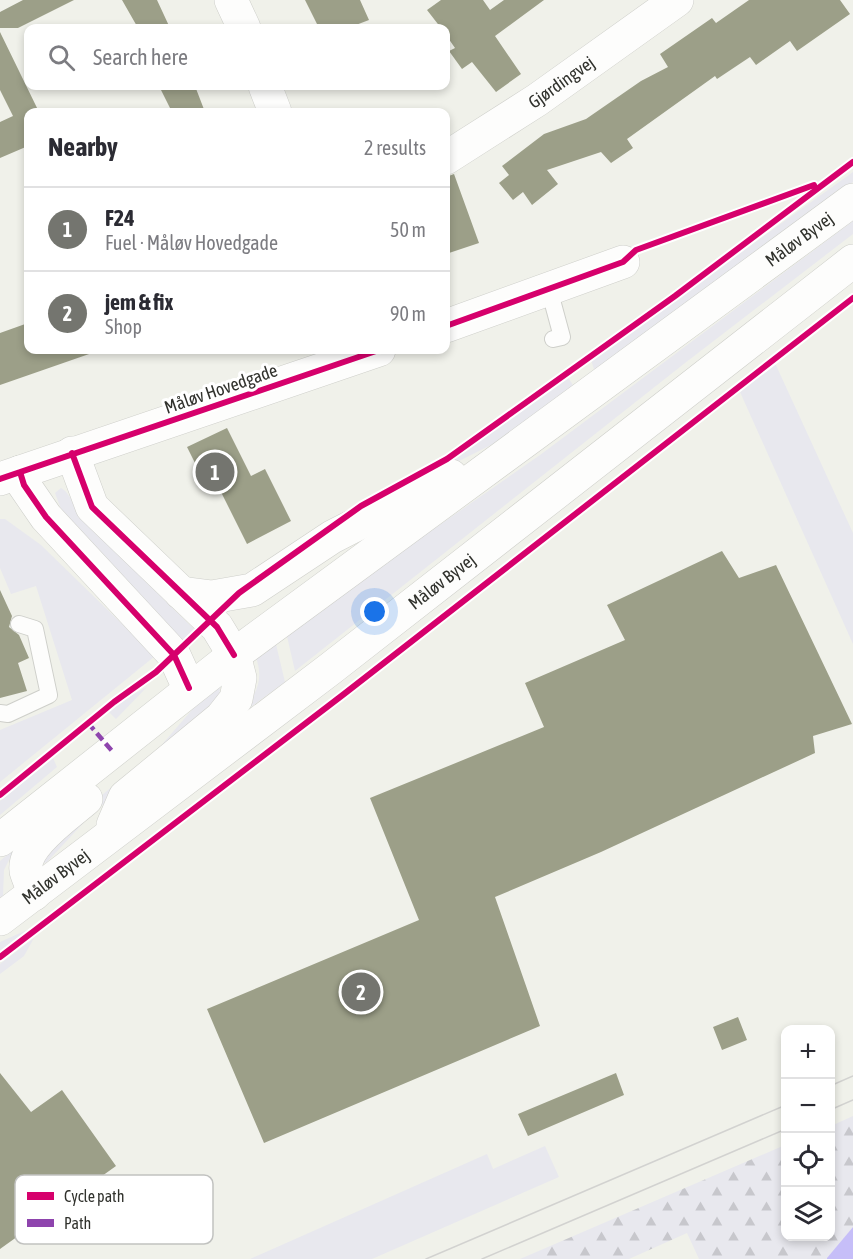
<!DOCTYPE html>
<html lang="en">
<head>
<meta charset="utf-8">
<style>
	:root { --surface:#fff; --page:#f2f2f3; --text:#2b2b33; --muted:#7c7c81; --line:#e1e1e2; --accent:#74756f }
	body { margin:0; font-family:"Asap Condensed",sans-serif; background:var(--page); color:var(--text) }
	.controls { position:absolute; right:18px; bottom:18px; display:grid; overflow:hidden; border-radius:12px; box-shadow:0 3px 9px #0003 }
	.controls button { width:54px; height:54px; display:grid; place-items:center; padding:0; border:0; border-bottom:2px solid var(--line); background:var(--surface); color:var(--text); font:30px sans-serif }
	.you { position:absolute; left:375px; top:612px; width:21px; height:21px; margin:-15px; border:4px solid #fff; border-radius:50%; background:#1a73e8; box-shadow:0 0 0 9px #1a73e833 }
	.badge { display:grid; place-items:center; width:39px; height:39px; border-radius:50%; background:var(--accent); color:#fff; font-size:20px; font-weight:700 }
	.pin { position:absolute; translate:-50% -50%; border:3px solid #fff; box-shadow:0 2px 6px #0006 }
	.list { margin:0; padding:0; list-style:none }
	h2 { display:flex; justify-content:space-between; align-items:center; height:78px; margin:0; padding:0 24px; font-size:26px }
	h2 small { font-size:20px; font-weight:400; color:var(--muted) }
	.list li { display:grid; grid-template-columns:39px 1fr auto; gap:18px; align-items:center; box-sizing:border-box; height:84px; padding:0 24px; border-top:2px solid var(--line) }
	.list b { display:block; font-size:22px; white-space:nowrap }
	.list p { margin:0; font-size:20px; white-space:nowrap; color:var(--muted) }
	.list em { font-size:20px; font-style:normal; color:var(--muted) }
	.icon { flex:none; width:33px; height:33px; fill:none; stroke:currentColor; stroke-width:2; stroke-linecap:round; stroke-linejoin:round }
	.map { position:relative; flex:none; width:853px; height:1259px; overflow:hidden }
	.search { position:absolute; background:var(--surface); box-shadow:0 3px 9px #0003; left:24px; top:24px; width:426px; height:66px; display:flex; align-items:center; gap:15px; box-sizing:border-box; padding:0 21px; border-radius:12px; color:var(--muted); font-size:22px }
	.panel { position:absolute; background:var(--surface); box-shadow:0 3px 9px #0003; left:24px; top:108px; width:426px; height:246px; border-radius:12px }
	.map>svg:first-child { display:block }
	.grass { fill:#e8e8ee }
	.forest { fill:url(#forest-firs) }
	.water { fill:#c6bef8 }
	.building { fill:#9c9f88 }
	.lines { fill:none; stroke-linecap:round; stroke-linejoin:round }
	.service-casing { stroke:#cecfca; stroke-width:18 }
	.minor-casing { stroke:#cecfca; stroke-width:34 }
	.secondary-casing { stroke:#cecfca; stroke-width:34 }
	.service { stroke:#fdfdfc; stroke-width:16 }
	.minor { stroke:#fdfdfc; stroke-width:33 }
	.secondary { stroke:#fdfdfc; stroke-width:33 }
	.tram { stroke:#d2d2d0; stroke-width:1.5 }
	.quiet { stroke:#8e44ad; stroke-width:4.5; stroke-dasharray:9 4.5; stroke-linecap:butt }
	.cycleway-casing { stroke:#fff; stroke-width:10 }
	.cycleway { stroke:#d6006c; stroke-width:6 }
	.labels { text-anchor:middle; stroke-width:6; stroke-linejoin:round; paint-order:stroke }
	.street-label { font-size:18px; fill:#31322d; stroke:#fff }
	.key { fill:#fff; stroke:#c1c2c0; stroke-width:1.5 }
	.key-label { font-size:16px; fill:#31322d }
</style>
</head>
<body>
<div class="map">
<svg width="853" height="1259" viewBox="0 0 853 1259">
	<defs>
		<pattern id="forest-firs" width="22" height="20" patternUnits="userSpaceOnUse" patternTransform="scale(1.5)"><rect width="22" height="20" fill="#e8e8ee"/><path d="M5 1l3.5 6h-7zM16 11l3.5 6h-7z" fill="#c7c7cc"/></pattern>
	</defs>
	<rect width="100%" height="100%" fill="#f0f1ea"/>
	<path class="grass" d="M 853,172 L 853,182 L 595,372 L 591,360 Z
		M 853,221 L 853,234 L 685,363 L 295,671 L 286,632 L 540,455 Z
		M 775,363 L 853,533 L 853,644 L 740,392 Z
		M 568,377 L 574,387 L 495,443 L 449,466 L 448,463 Z
		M 61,488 C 70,492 76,511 83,520 L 195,630 L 181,645 L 62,512 L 55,493 Z
		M 0,519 L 5,519 L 41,545 L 155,656 L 0,782 L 0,730 L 72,700 L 36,586 L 11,594 L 0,568 Z
		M 275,640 L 285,682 L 232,721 C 252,700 267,685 255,655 Z
		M 220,686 L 219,700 L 88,818 L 47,862 L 42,864 L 40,855 L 96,800 L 159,748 L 203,697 Z
		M 147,687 L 116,719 L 109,712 L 121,701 Z
		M 53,758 L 57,767 L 0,815 L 0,801 Z
		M 15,848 L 4,870 L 3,896 L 0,897 L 0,861 Z
		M 29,929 L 0,952 L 0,942 Z
		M 34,938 L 24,956 L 0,974 L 0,964 Z
		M 545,1146 L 559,1177 L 372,1259 L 250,1259 L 487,1154 L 493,1169 Z"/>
	<path class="forest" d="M 853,1116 L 853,1227 L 827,1259 L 699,1259 L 687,1233 L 629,1259 L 520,1259 L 785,1145 L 786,1236 L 830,1236 L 831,1126 Z"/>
	<path class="water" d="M 853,1227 L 853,1259 L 827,1259 L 827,1258 Z"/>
	<path class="building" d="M 23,0 L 74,0 L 18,28 L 0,28 L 0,12 Z
		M 122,0 L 157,0 L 170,28 L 138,28 Z
		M 305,0 L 360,0 L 369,20 L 348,28 L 319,28 Z
		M 441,0 L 483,0 L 490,10 L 504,0 L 544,0 L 495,36 L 521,74 L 496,92 L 472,62 L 462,69 L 449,51 L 455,48 L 446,35 L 446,28 L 441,28 L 427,10 Z
		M 749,0 L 840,0 L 850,14 L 797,51 L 790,41 L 756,65 L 750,57 L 717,79 L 715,76 L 627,139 L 633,148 L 611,163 L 601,152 L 547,170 L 558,184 L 532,205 L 523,192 L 513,200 L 499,183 L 509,175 L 502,166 L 544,134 L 586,119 L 641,81 L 668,67 L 660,54 L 712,18 L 716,23 Z
		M 0,32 L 39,112 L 28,112 L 28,146 L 0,158 L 0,122 L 13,116 L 0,90 Z
		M 159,86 L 195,86 L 205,112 L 172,112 Z
		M 454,174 L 479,243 L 446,254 L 446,177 Z
		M 28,323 L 28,350 L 91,350 L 92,353 L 0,385 L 0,333 Z
		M 227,428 L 251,476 L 265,469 L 291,521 L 247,544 L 219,488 L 210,493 L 187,447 Z
		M 722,551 L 739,578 L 776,565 L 852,724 L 813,736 L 815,753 L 601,852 L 495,897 L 540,1026 L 264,1143 L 207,1009 L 419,920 L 370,798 L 544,727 L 525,683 L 625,640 L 607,605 Z
		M 0,590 L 12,616 L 9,627 L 19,635 L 29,658 L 18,663 L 27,691 L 0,698 Z
		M 738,1017 L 747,1040 L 722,1050 L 713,1027 Z
		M 0,1073 L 31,1112 L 62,1090 L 116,1166 L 0,1249 Z
		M 616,1073 L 624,1095 L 528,1136 L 518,1114 Z"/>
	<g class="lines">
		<g class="service-casing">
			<path id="service" d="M 549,289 L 562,337 L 553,339
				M 0,713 L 8,714 L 49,695 L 35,629 L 19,624"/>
		</g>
		<g class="minor-casing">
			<g id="minor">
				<path d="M 231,0 L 244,28"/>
				<path d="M 265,86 L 275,112"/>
				<path id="s1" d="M 446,158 L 537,100 L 677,0"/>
				<path d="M 446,326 L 623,262"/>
				<path d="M 72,453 L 92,507 L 217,627 L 234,655"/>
				<path d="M 20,472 L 24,485 L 46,517 L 174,655 L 189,688"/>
				<path d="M 0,479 L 379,350"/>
			</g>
		</g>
		<g class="secondary-casing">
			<g id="secondary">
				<path d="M 181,593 L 212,597 L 252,590 L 332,537 L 451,476"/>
				<path d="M 113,825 L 125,797 L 221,718 L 236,699 L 240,678 L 234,655"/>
				<path id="s2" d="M 0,840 L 234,655 L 853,200"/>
				<path d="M 34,894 C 32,886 28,878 26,871 C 22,845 69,814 86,799"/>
				<path id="s3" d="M 0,919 L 330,669 L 853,261"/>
			</g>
		</g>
		<use href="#service" class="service"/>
		<use href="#minor" class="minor"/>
		<use href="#secondary" class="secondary"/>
		<path class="tram" d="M 830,1086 L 853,1076
			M 830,1110 L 853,1100
			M 426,1259 L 786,1105
			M 482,1259 L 786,1129"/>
		<path class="quiet" d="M 88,723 L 112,751"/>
		<g class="cycleway-casing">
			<path id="cycleway" d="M 446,326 L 623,262 L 636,250 L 814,185
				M 72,453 L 92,507 L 217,627 L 234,655
				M 20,472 L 24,485 L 46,517 L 174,655 L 189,688
				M 0,479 L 379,350
				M 0,795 L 114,702 L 156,672 L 239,593 L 361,506 L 447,459 L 675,296 L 853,162
				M 0,957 L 344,694 L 853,298"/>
		</g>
		<use href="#cycleway" class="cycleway"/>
	</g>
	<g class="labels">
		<g class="street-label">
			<text dy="6" stroke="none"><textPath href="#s1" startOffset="138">Gjørdingvej</textPath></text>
			<text dy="6" stroke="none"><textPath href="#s2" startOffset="1000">Måløv Byvej</textPath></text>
			<text transform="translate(221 389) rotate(-19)" y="6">Måløv Hovedgade</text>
			<text dy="6" stroke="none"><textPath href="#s3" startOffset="556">Måløv Byvej</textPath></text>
			<text dy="6" stroke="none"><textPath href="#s3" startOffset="70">Måløv Byvej</textPath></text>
		</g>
	</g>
	<rect x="15" y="1175" width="198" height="69" rx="9" class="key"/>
	<rect x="27" y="1192" width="27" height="8" fill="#d6006c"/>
	<rect x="27" y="1219" width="27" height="8" fill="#8e44ad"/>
	<g class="key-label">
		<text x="64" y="1202">Cycle path</text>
		<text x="64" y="1229">Path</text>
	</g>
</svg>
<div class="controls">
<button>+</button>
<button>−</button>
<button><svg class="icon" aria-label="locate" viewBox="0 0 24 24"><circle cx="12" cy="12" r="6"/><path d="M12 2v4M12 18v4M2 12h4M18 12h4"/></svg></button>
<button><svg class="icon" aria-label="layers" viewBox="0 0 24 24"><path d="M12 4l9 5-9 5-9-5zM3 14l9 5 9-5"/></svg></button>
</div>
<div class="you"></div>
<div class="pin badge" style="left:215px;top:472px">1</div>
<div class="pin badge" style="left:361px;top:992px">2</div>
<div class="search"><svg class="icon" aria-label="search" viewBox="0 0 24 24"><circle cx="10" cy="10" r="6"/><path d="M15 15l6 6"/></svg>Search here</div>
<section class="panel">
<h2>Nearby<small>2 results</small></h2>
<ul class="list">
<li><span class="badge">1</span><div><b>F24</b><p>Fuel · Måløv Hovedgade</p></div><em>50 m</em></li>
<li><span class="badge">2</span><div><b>jem &amp; fix</b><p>Shop</p></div><em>90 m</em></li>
</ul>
</section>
</div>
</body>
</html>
